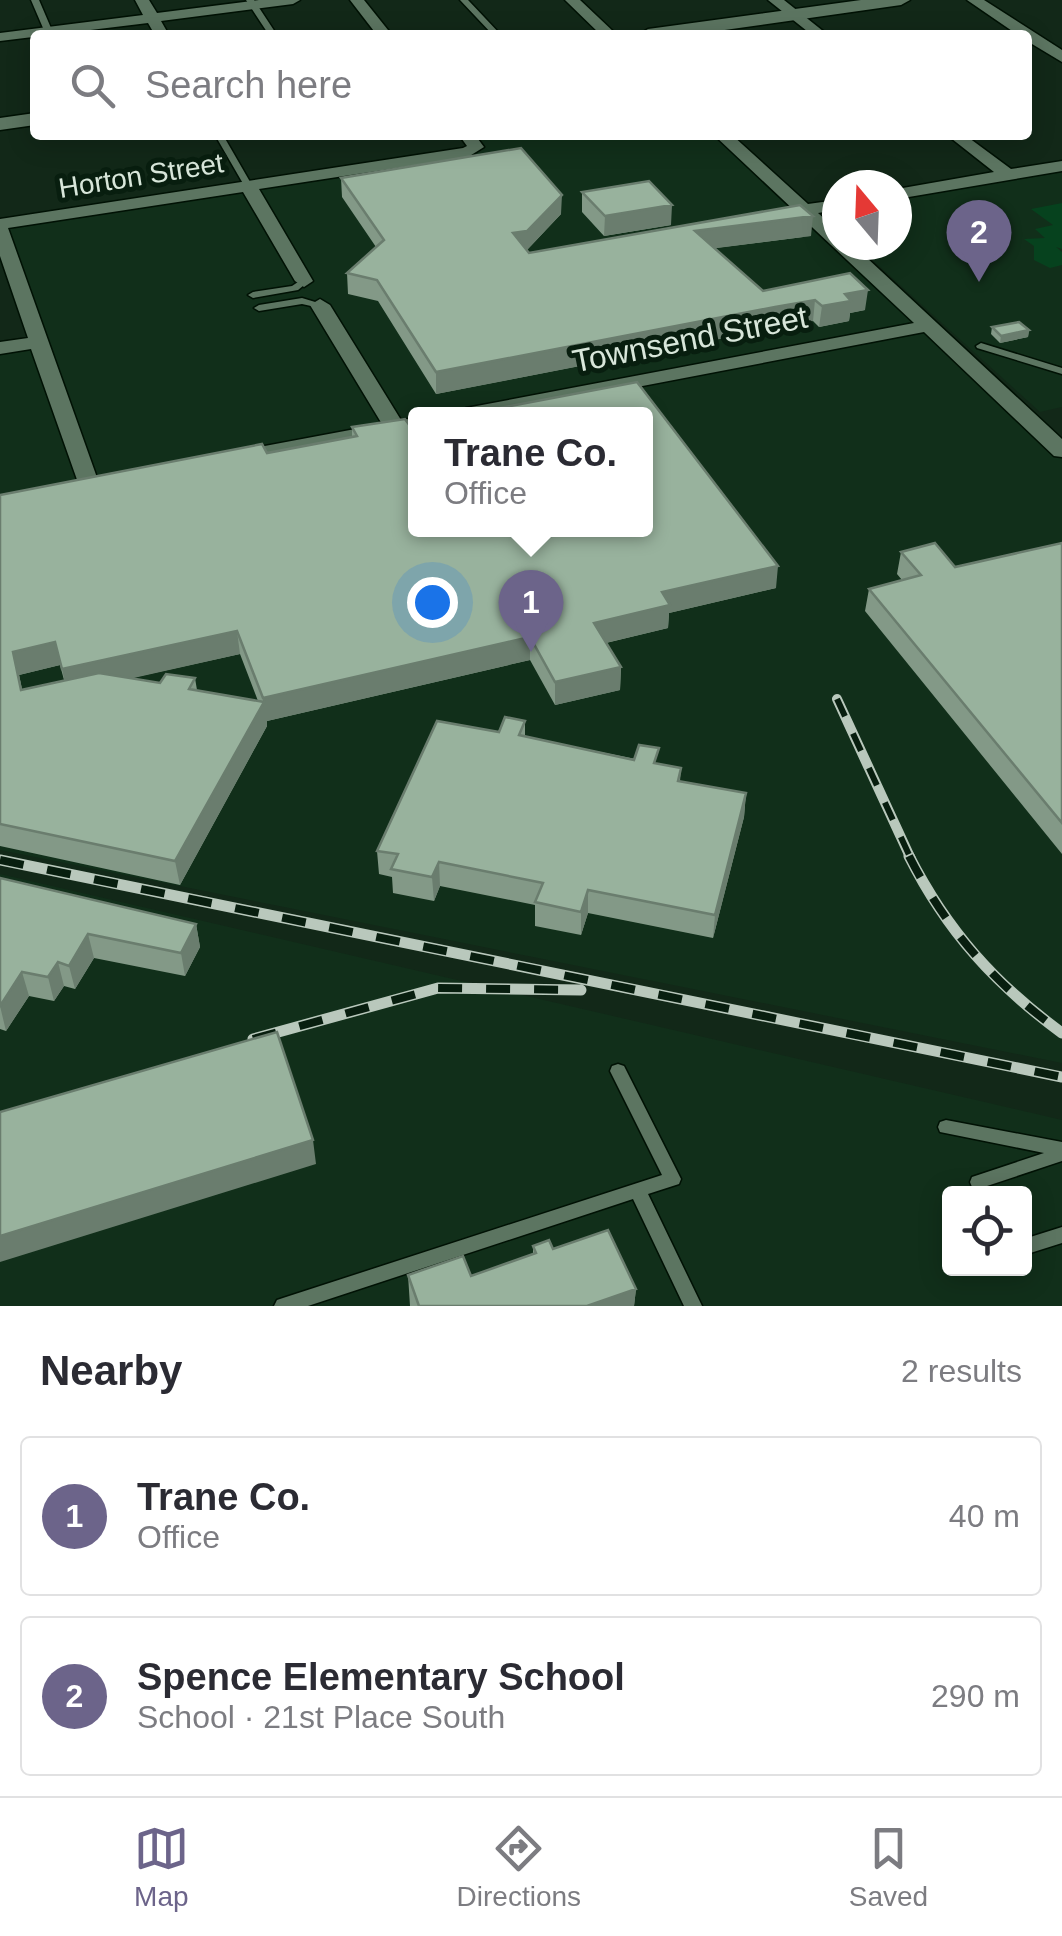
<!DOCTYPE html>
<html lang="en">
<head>
<meta charset="utf-8">
<style>
	:root { --surface:#fff; --page:#f7f7f7; --text:#2b2b33; --muted:#7c7c81; --line:#e1e1e2; --accent:#6c648a }
	body { margin:0; font-family:Arial,sans-serif; background:var(--page); color:var(--text) }
	.controls { position:absolute; right:30px; bottom:30px; display:grid; overflow:hidden; border-radius:10px; box-shadow:0 5px 25px #0003 }
	.controls button { width:90px; height:90px; display:grid; place-items:center; padding:0; border:0; border-bottom:2px solid var(--line); background:var(--surface); color:var(--text); font:50px sans-serif }
	.compass { position:absolute; left:822px; top:170px; width:90px; height:90px; border-radius:50%; background:var(--surface); box-shadow:0 5px 25px #0003; rotate:341deg }
	.you { position:absolute; left:432px; top:602px; width:35px; height:35px; margin:-25px; border:8px solid #fff; border-radius:50%; background:#1a73e8; box-shadow:0 0 0 15px #1a73e833 }
	.badge { display:grid; place-items:center; width:65px; height:65px; border-radius:50%; background:var(--accent); color:#fff; font-size:32px; font-weight:700 }
	.pin { position:absolute; translate:-50% -82px; filter:drop-shadow(0 2px 5px #0008) }
	.pin::after { content:''; position:absolute; top:52px; width:35px; height:30px; background:inherit; clip-path:polygon(0 0,100% 0,50% 100%) }
	.popup { position:absolute; left:408px; top:407px; width:245px; height:130px; box-sizing:border-box; display:grid; place-content:center; border-radius:10px; background:var(--surface); filter:drop-shadow(0 2px 8px #0005); font-size:32px; white-space:nowrap; color:var(--muted) }
	.popup b { font-size:38px; color:var(--text) }
	.popup::after { content:''; position:absolute; left:50%; top:100%; margin-left:-20px; border:20px solid transparent; border-top-color:var(--surface) }
	.list { margin:0; padding:0; list-style:none }
	h2 { display:flex; justify-content:space-between; align-items:center; height:130px; margin:0; padding:0 40px; font-size:42px }
	h2 small { font-size:32px; font-weight:400; color:var(--muted) }
	.list li { display:grid; grid-template-columns:65px 1fr auto; gap:30px; align-items:center; box-sizing:border-box; height:160px; margin:0 20px 20px; padding:0 20px; border:2px solid var(--line); border-radius:10px }
	.list b { display:block; font-size:38px; white-space:nowrap }
	.list p { margin:0; font-size:32px; white-space:nowrap; color:var(--muted) }
	.list em { font-size:32px; font-style:normal; color:var(--muted) }
	.icon { flex:none; width:55px; height:55px; fill:none; stroke:currentColor; stroke-width:2; stroke-linecap:round; stroke-linejoin:round }
	.map { position:relative; flex:none; width:1062px; height:1306px; overflow:hidden }
	.search { position:absolute; background:var(--surface); box-shadow:0 5px 25px #0003; left:30px; right:30px; top:30px; height:110px; display:flex; align-items:center; gap:25px; box-sizing:border-box; padding:0 35px; border-radius:10px; color:var(--muted); font-size:38px }
	.sheet { height:490px; background:var(--surface) }
	nav { display:flex; justify-content:space-around; align-items:center; box-sizing:border-box; height:140px; border-top:2px solid var(--line); background:var(--surface); font-size:28px; color:var(--muted) }
	nav a { display:grid; justify-items:center; gap:5px }
	nav .on { color:var(--accent) }
	.map>svg:first-child { display:block }
	.built { fill:#112f1a; fill-rule:evenodd }
	.green { fill:#06421e }
	.lines { fill:none; stroke-linecap:round; stroke-linejoin:round }
	.service-casing { stroke:#001104; stroke-width:3 }
	.minor-casing { stroke:#001104; stroke-width:3 }
	.tertiary-casing { stroke:#001104; stroke-width:3 }
	.service { fill:#5c7561; fill-rule:evenodd }
	.minor { fill:#5c7561; fill-rule:evenodd }
	.tertiary { fill:#5c7561; fill-rule:evenodd }
	.rail-far1-casing { stroke:#b9c8bc; stroke-width:10 }
	.rail-casing { stroke:#b9c8bc; stroke-width:11 }
	.rail-far1 { stroke:#081e0f; stroke-width:6; stroke-dasharray:19; stroke-linecap:butt }
	.rail { stroke:#081e0f; stroke-width:8; stroke-dasharray:24; stroke-linecap:butt }
	.wall { fill:#839987; fill-rule:evenodd }
	.shaded-wall { fill:#6a7d6e }
	.building { fill:#98b29d; stroke:#6a7d6e; stroke-width:2.5 }
	.labels { text-anchor:middle; stroke-width:10; stroke-linejoin:round; paint-order:stroke }
	.far-street-label { font-size:28px; fill:#d8e6da; stroke:#081e0f }
	.street-label { font-size:32px; fill:#d8e6da; stroke:#081e0f }
</style>
</head>
<body>
<div class="map">
<svg width="1062" height="1306" viewBox="0 0 1062 1306">
	<rect width="100%" height="100%" fill="#122818"/>
	<path class="built" d="M 467,135 L 722,135 L 1062,453 L 1062,1063 L 0,850 L 0,348 L 37,342 L 0,224 L 468,152 ZM 416,414 L 646,414 L 646,530 L 416,530 Z
		M 1062,171 L 1062,407 L 1040,412 L 856,245 L 897,245 L 897,199 Z
		M 0,874 L 1062,1120 L 1062,1306 L 0,1306 ZM 950,1194 L 1024,1194 L 1024,1268 L 950,1268 Z"/>
	<path class="green" d="M 1062,203 L 1062,249 L 1056,247 L 1062,252 L 1062,265 L 1050,268 L 1034,260 L 1034,246 L 1024,239 L 1045,238 L 1035,229 L 1053,225 L 1031,209 Z"/>
	<g class="lines">
		<g class="service-casing">
			<path id="service" d="M 31,0 L 39,0 L 54,35 L 46,35 Z
				M 246,0 L 254,0 L 277,35 L 269,35 Z
				M 460,0 L 468,0 L 501,35 L 493,35 Z
				M 215,135 L 223,135 L 253,187 L 252,189 L 245,187 Z
				M 304,278 L 309,281 L 298,290 L 253,298 L 248,295 L 253,292 L 292,286 Z
				M 302,298 L 325,305 L 320,308 L 302,304 L 259,311 L 254,308 L 259,305 Z
				M 981,343 L 1062,368 L 1062,374 L 977,348 L 976,346 Z
				M 618,1064 L 624,1066 L 681,1179 L 679,1184 L 648,1194 L 702,1306 L 684,1306 L 633,1199 L 308,1306 L 274,1306 L 277,1300 L 283,1298 L 662,1175 L 610,1071 L 612,1066 Z
				M 946,1120 L 1062,1142 L 1062,1161 L 978,1189 L 972,1187 L 970,1182 L 972,1177 L 1044,1153 L 940,1132 L 938,1127 L 940,1122 Z
				M 1062,1227 L 1062,1243 L 1024,1255 L 1024,1239 Z"/>
		</g>
		<g class="minor-casing">
			<path id="minor" d="M 135,0 L 149,0 L 157,13 L 259,0 L 300,0 L 293,4 L 161,21 L 169,35 L 155,35 L 148,23 L 0,41 L 0,33 L 143,15 Z
				M 350,0 L 364,0 L 392,35 L 377,35 Z
				M 565,0 L 580,0 L 617,35 L 601,35 Z
				M 768,0 L 784,0 L 828,35 L 812,35 Z
				M 967,0 L 984,0 L 1062,50 L 1062,62 L 1027,41 L 1027,35 L 1018,35 Z
				M 459,135 L 475,135 L 484,147 L 468,157 L 259,189 L 313,281 L 304,287 L 295,281 L 243,192 L 8,228 L 100,486 L 97,491 L 81,491 L 31,349 L 0,354 L 0,342 L 28,338 L 0,256 L 0,219 L 463,148 L 467,146 Z
				M 714,135 L 732,135 L 808,204 L 837,200 L 837,210 L 818,213 L 837,230 L 837,245 L 853,245 L 1062,439 L 1062,457 L 1054,456 L 924,332 L 496,414 L 456,414 L 466,408 L 914,323 Z
				M 947,135 L 965,135 L 1011,169 L 1062,161 L 1062,171 L 897,199 L 897,189 L 994,172 Z
				M 320,299 L 330,305 L 401,420 L 416,418 L 416,430 L 236,465 L 228,463 L 225,458 L 228,453 L 382,424 L 310,305 Z"/>
		</g>
		<g class="tertiary-casing">
			<path id="tertiary" d="M 861,0 L 910,0 L 901,5 L 689,35 L 638,35 L 648,29 Z
				M 35,113 L 35,125 L 0,130 L 0,118 Z"/>
		</g>
		<use href="#service" class="service"/>
		<use href="#minor" class="minor"/>
		<use href="#tertiary" class="tertiary"/>
		<g class="rail-far1-casing">
			<path id="rail-far1" d="M 837,699 L 911,859"/>
		</g>
		<g class="rail-casing">
			<path id="rail" d="M 909,856 C 947,931 995,984 1062,1033
				M 0,860 L 1062,1077
				M 253,1039 L 438,988 L 581,990"/>
		</g>
		<use href="#rail-far1" class="rail-far1"/>
		<use href="#rail" class="rail"/>
	</g>
	<path class="wall" d="M 341,178 L 561,214 L 527,250 L 529,253 L 811,236 L 715,248 L 763,291 L 865,310 L 850,313 L 849,321 L 819,327 L 813,321 L 773,328 L 436,394 L 378,301 L 348,294 L 347,273 L 376,247 L 342,197 Z
		M 582,192 L 671,225 L 604,236 L 582,212 Z
		M 992,327 L 1029,330 L 1028,337 L 1000,343 L 991,334 Z
		M 410,426 L 776,588 L 669,613 L 668,628 L 606,643 L 621,667 L 620,690 L 555,705 L 530,660 L 267,721 L 267,726 L 180,885 L 0,846 L 0,495 L 267,453 L 352,437 L 352,427 ZM 240,654 L 258,701 L 197,690 L 195,678 L 160,683 L 131,678 ZM 60,665 L 64,680 L 22,690 L 19,675 Z
		M 1062,543 L 1062,854 L 865,611 L 869,589 L 902,580 L 897,574 L 901,552 L 955,567 Z
		M 525,721 L 525,737 L 681,768 L 680,781 L 746,793 L 744,817 L 713,938 L 588,913 L 581,935 L 535,926 L 535,905 L 440,886 L 434,901 L 393,893 L 392,877 L 379,874 L 377,851 L 499,732 Z
		M 0,878 L 196,924 L 200,947 L 185,976 L 94,958 L 75,989 L 64,986 L 54,1001 L 29,996 L 6,1031 L 0,1029 Z
		M 533,1246 L 553,1249 L 636,1289 L 634,1306 L 410,1306 L 408,1275 L 471,1276 L 533,1255 Z"/>
	<path class="shaded-wall" d="M 293,135 L 339,135 L 293,140 Z
		M 562,195 L 561,214 L 527,250 L 513,233 Z
		M 672,205 L 671,225 L 604,236 L 605,216 Z
		M 813,216 L 811,236 L 694,251 L 695,231 Z
		M 868,290 L 865,310 L 850,313 L 849,321 L 819,327 L 822,306 L 845,294 Z
		M 815,300 L 813,321 L 436,394 L 436,372 Z
		M 1029,330 L 1028,337 L 1000,343 L 1001,336 Z
		M 778,566 L 776,588 L 669,613 L 668,628 L 593,646 L 594,623 L 662,592 Z
		M 237,631 L 240,654 L 67,693 L 62,669 Z
		M 530,637 L 530,660 L 267,721 L 267,726 L 180,885 L 175,861 L 263,704 L 263,698 Z
		M 55,642 L 60,665 L 19,675 L 27,713 L 13,652 Z
		M 621,667 L 620,690 L 555,705 L 555,682 Z
		M 746,793 L 744,817 L 713,938 L 715,915 Z
		M 439,862 L 440,886 L 434,901 L 432,877 Z
		M 588,890 L 588,913 L 581,935 L 581,912 Z
		M 196,924 L 200,947 L 185,976 L 181,953 Z
		M 88,934 L 94,958 L 75,989 L 69,966 Z
		M 58,962 L 64,986 L 54,1001 L 48,977 Z
		M 22,972 L 29,996 L 6,1031 L 0,1006 Z
		M 313,1140 L 316,1164 L 0,1262 L 0,1236 Z
		M 636,1289 L 634,1306 L 587,1306 Z"/>
	<path class="building" d="M 521,148 L 562,195 L 527,231 L 513,233 L 529,253 L 800,205 L 813,216 L 695,231 L 763,291 L 850,273 L 868,290 L 845,294 L 851,301 L 822,306 L 815,300 L 775,307 L 436,372 L 377,280 L 347,273 L 384,240 L 341,178 Z
		M 649,181 L 672,205 L 605,216 L 582,192 Z
		M 1019,322 L 1029,330 L 1001,336 L 992,327 Z
		M 637,382 L 778,566 L 662,592 L 670,605 L 594,623 L 621,667 L 555,682 L 530,637 L 263,698 L 237,631 L 62,669 L 55,642 L 13,652 L 21,690 L 99,673 L 160,683 L 166,674 L 195,678 L 189,689 L 264,702 L 175,861 L 0,824 L 0,495 L 262,444 L 267,453 L 357,436 L 352,427 L 405,419 L 410,426 L 416,424 L 416,530 L 646,530 L 646,414 L 468,414 Z
		M 935,543 L 955,567 L 1062,543 L 1062,823 L 869,589 L 921,575 L 901,552 Z
		M 505,717 L 525,721 L 519,735 L 634,760 L 639,745 L 659,748 L 654,763 L 681,768 L 678,781 L 746,793 L 715,915 L 588,890 L 581,912 L 535,902 L 543,883 L 439,862 L 432,877 L 391,869 L 398,854 L 377,851 L 437,721 L 499,732 Z
		M 0,878 L 196,924 L 181,953 L 88,934 L 69,966 L 58,962 L 48,977 L 22,972 L 0,1006 Z
		M 277,1032 L 313,1140 L 0,1236 L 0,1112 Z
		M 608,1230 L 636,1289 L 587,1306 L 419,1306 L 408,1275 L 463,1256 L 471,1276 L 536,1253 L 533,1246 L 549,1240 L 553,1249 Z"/>
	<g class="labels">
		<g class="far-street-label">
			<text transform="translate(141 175) rotate(-9)" y="10">Horton Street</text>
		</g>
		<g class="street-label">
			<text transform="translate(690 339) rotate(-11)" y="11">Townsend Street</text>
		</g>
	</g>
</svg>
<div class="controls">
<button><svg class="icon" aria-label="locate" viewBox="0 0 24 24"><circle cx="12" cy="12" r="6"/><path d="M12 2v4M12 18v4M2 12h4M18 12h4"/></svg></button>
</div>
<svg class="compass" viewBox="-18 -18 36 36"><path d="M0-13l5 13h-10z" fill="#e53935"/><path d="M0 13l5-13h-10z" fill="#7c7c81"/></svg>
<div class="you"></div>
<div class="pin badge" style="left:531px;top:652px">1</div>
<div class="popup"><b>Trane Co.</b>Office</div>
<div class="pin badge" style="left:979px;top:282px">2</div>
<div class="search"><svg class="icon" aria-label="search" viewBox="0 0 24 24"><circle cx="10" cy="10" r="6"/><path d="M15 15l6 6"/></svg>Search here</div>
</div>
<section class="sheet">
<h2>Nearby<small>2 results</small></h2>
<ul class="list">
<li><span class="badge">1</span><div><b>Trane Co.</b><p>Office</p></div><em>40 m</em></li>
<li><span class="badge">2</span><div><b>Spence Elementary School</b><p>School · 21st Place South</p></div><em>290 m</em></li>
</ul>
</section>
<nav>
<a class="on"><svg class="icon" aria-label="map" viewBox="0 0 24 24"><path d="M3 6l6-2 6 2 6-2v14l-6 2-6-2-6 2zM9 4v14M15 6v14"/></svg>Map</a>
<a><svg class="icon" aria-label="directions" viewBox="0 0 24 24"><path d="M12 3l9 9-9 9-9-9zM9 14v-3h6M13 9l2 2-2 2"/></svg>Directions</a>
<a><svg class="icon" aria-label="saved" viewBox="0 0 24 24"><path d="M7 4h10v16l-5-4-5 4z"/></svg>Saved</a>
</nav>
</body>
</html>
